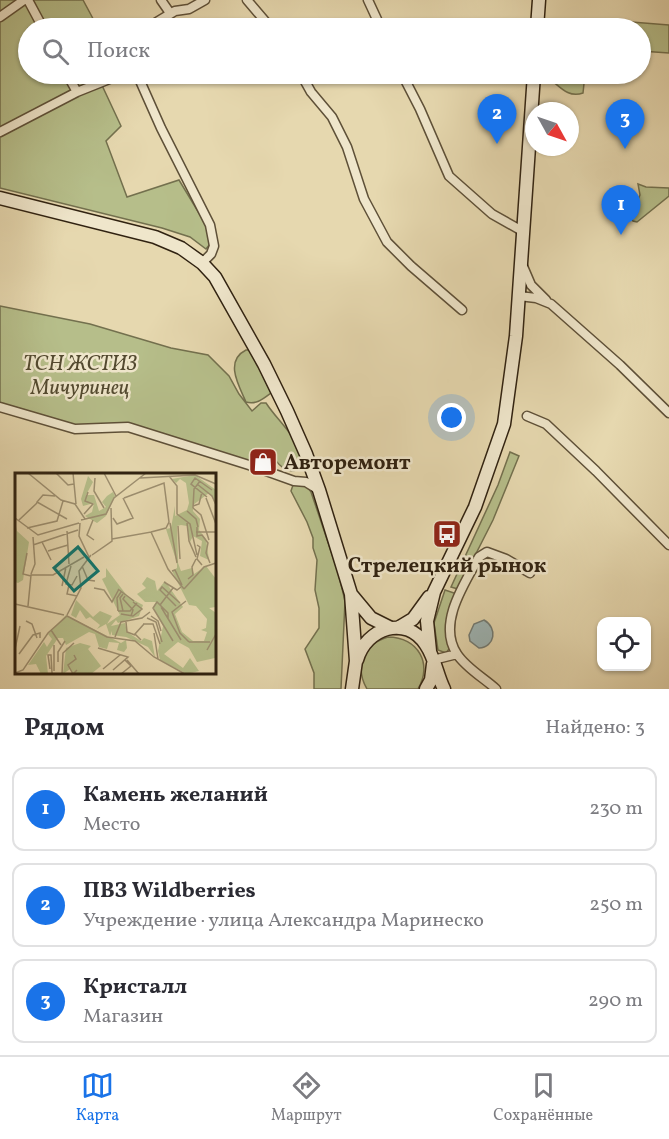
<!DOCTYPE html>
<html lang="ru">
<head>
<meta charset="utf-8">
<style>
	:root { --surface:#fff; --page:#f2f2f3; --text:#2b2b33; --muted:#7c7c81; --line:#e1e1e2; --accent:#1a73e8 }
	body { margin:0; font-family:Vollkorn,serif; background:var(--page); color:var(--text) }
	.controls { position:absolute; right:18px; bottom:18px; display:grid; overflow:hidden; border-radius:12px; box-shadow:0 2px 4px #0004 }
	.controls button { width:54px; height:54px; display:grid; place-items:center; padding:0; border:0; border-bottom:2px solid var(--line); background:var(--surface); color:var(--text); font:30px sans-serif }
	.compass { position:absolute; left:525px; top:102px; width:54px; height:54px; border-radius:50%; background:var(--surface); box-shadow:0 2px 4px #0004; rotate:130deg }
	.you { position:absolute; left:452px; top:418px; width:21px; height:21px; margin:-15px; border:4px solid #fff; border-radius:50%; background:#1a73e8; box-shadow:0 0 0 9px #1a73e833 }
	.badge { display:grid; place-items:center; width:39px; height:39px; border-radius:50%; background:var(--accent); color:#fff; font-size:20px; font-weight:700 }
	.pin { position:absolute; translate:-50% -50px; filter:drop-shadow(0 2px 3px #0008) }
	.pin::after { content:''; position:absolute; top:32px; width:21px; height:18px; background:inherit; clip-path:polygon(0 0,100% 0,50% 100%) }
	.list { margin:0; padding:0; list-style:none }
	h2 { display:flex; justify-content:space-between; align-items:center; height:78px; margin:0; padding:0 24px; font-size:26px }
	h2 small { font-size:20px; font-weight:400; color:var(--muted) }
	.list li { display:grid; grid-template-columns:39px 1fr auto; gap:18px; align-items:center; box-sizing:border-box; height:84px; margin:0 12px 12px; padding:0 12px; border:2px solid var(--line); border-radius:12px }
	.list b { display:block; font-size:22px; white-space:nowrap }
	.list p { margin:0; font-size:20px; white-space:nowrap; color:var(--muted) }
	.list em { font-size:20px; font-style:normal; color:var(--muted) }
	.icon { flex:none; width:33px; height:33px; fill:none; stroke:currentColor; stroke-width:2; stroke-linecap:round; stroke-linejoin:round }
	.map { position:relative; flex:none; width:669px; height:689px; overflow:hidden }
	.search { position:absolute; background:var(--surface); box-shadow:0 2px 4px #0004; left:18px; right:18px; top:18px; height:66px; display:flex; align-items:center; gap:15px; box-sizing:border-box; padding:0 21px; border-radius:33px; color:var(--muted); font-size:22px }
	.sheet { height:366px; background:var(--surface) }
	nav { display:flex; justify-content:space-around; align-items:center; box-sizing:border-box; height:84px; border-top:2px solid var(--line); background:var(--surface); font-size:16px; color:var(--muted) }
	nav a { display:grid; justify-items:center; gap:3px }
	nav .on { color:var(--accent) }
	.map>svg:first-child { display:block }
	.green { fill:#b6be8a; stroke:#73704e; stroke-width:1.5 }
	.water { fill:#9db6b7; stroke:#717b75; stroke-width:1.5 }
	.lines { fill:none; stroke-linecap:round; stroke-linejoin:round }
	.street-casing { stroke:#5e5038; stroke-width:11 }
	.secondary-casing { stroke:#302211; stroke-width:15 }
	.street { stroke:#efe6cb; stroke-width:8 }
	.secondary { stroke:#efe6cb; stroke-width:12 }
	.labels { text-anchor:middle; stroke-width:5; stroke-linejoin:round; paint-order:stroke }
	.park-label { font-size:21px; font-style:italic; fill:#52492f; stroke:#efe6cb }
	.poi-label { font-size:21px; font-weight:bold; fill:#302211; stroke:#efe6cb; text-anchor:start }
	.inset-road { fill:none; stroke:#9d8f70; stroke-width:1.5 }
	.view { fill:#0f766e; fill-opacity:0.15; stroke:#0f766e; stroke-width:3 }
	.inset-edge { fill:none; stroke:#302211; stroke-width:3 }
</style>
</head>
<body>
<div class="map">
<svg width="669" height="689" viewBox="0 0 669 689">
	<rect width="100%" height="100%" fill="#e6d8af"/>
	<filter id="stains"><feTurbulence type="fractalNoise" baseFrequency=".00333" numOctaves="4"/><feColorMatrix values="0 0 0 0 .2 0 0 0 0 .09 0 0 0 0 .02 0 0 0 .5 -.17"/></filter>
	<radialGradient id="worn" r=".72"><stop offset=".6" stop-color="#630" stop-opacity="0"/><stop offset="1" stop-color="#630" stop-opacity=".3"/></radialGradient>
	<path class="green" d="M 0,0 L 83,0 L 98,28 L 28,28 L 28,74 L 111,74 L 100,81 L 121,126 L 106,141 L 127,197 L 179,180 L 208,228 L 210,244 L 206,249 L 190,237 L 162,228 L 0,188 Z
		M 594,19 L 669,25 L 669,53 L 641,51 L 640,28 L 593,28 Z
		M 554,74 L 585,74 L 583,93 C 569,98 561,88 550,79 Z
		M 638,184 L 646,187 L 669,188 L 669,196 L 637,222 L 633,221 L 631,217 L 640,195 Z
		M 0,306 L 90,324 L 171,348 L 208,355 L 229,376 L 239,394 L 252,411 L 261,403 L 266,403 C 279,423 303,441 303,466 C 288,479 276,463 269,450 L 264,467 L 127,425 L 75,427 L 0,405 Z
		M 246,350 L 251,350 L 271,393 C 263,399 256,405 246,402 C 239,386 224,361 246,350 Z
		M 510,452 L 519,456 L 493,520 L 458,589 L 451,587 L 498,485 Z
		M 300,483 L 307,486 L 311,492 L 338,572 L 345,601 L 341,689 L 314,689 L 314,673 L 305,649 L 319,628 L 319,608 L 315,590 L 317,560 L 313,548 L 313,538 L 307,522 L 291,491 L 293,485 Z
		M 445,590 L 457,594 L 449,649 L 446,653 L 438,650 L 434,623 Z
		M 388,637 C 418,637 433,664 418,689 L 367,689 C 354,667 364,644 388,637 Z"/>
	<path class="water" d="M 484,620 C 498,628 495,647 479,648 L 470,641 L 469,635 L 474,624 Z"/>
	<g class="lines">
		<g class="street-casing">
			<path id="street" d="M 28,0 L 43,28
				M 161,0 L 170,13
				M 247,0 L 271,28
				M 368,0 L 381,28
				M 0,17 L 24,0
				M 147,28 L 175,11 L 189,9 L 205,0
				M 67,74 L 77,92
				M 137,74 L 161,128 L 210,225 L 214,246 L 211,254 L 202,263
				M 301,74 L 311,92 L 332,117 L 347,147 L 364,199 L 387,242 L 411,266 L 462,310
				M 402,74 L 420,109 L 449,176 L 492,214 L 524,232
				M 0,132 L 77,92 L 122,74
				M 522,264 L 531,285 L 546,300
				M 519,296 L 536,298 L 551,304 L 620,365 L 669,413
				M 0,407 L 75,429 L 128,427 L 252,466 L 294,481 L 306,482 L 319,490
				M 527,416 L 546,424 L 596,471 L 669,545
				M 433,660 L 457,654
				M 496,689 C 484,678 466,668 457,654 C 437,624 464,584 479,557 L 487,552 L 506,559 L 530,573"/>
		</g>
		<g class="secondary-casing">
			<path id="secondary" d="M 537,28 L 539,0
				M 0,198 L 155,237 L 181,248 L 202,263 L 215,277 L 264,364 L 287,411 L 306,454 L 319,490 L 351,594 L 356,661 L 352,689
				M 351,594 L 371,618 L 391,628
				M 398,628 L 413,619 L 429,597
				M 430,651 L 427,621 L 434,592 L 475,507 L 504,424 L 516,336 L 534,74
				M 357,660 C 366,628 406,614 426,645 C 435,658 437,675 444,689
				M 426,689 L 431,680 L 433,664"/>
		</g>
		<use href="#street" class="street"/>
		<use href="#secondary" class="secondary"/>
	</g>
	<defs>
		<g id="shop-square" transform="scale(1.5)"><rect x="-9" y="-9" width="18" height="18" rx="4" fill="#8f2418" stroke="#efe6cb"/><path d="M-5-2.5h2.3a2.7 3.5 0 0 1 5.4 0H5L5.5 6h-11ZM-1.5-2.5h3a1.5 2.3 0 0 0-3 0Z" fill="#fff"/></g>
		<g id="bus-square" transform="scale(1.5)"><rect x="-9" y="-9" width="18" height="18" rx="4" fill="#8f2418" stroke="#efe6cb"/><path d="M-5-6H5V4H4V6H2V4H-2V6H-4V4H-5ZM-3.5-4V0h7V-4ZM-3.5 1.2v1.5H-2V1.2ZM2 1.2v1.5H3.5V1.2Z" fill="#fff"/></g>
	</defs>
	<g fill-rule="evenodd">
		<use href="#shop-square" x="263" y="462"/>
		<use href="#bus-square" x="447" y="534"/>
	</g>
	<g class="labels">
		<g class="park-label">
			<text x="80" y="370">ТСН ЖСТИЗ<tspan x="80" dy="24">Мичуринец</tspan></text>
		</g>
		<g class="poi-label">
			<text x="284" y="469">Авторемонт</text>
			<text x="447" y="572" text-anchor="middle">Стрелецкий рынок</text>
		</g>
	</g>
	<g transform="translate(15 473)">
		<rect width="201" height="201" fill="#e6d8af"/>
		<path d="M 180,2 L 201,17 L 201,30 L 194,20 L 178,32 L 178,38 L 185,46 L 184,57 L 191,66 L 194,87 L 185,83 L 187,68 L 178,63 L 175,69 L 172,53 L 166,52 L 162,53 L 163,90 L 166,98 L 177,95 L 179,101 L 191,93 L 201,106 L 201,134 L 194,135 L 201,140 L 201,180 L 200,185 L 182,189 L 174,175 L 163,169 L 149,181 L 168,195 L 175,185 L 184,198 L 172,201 L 145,187 L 143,178 L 148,153 L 138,134 L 141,129 L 130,129 L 122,121 L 131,115 L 127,111 L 132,104 L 140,108 L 142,118 L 150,108 L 168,134 L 160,141 L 167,159 L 178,168 L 189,168 L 192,159 L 186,157 L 191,155 L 192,146 L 181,133 L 174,132 L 157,98 L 162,95 L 162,90 L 151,56 L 156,55 L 160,33 L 160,43 L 172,37 L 174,30 L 171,10 L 165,6 L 161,10 L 157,6 ZM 73,3 L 78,9 L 71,22 L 79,22 L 84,38 L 91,34 L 87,29 L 92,23 L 98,19 L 100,23 L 91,43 L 82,50 L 70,43 L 77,39 L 79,30 L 68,33 L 66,26 ZM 0,49 L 2,58 L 14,69 L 8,107 L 3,110 L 0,109 ZM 91,95 L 113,124 L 128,132 L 124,143 L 103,150 L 101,147 L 96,153 L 110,150 L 112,159 L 126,168 L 129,165 L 137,168 L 140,184 L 133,174 L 111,164 L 97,162 L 97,158 L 95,163 L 91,151 L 82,156 L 85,152 L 75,144 L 71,146 L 65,137 L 61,145 L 56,142 L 61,127 L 78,144 L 85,138 L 97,143 L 92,151 L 105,142 L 87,106 L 91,104 ZM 51,142 L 106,170 L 111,167 L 112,175 L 109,179 L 102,177 L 104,170 L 94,169 L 92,176 L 84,174 L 80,161 L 74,159 L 51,172 L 48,165 L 43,165 L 31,183 L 33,201 L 26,201 L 21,191 L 13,192 L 29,169 L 32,174 L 37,166 L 33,161 ZM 65,170 L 76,173 L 73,176 L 86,193 L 76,201 L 58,201 L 55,196 L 48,201 L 51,175 Z" fill="#b6be8a"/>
		<path class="inset-road" d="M 13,0 L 46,27 L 60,31 L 70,46M 41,0 L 53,12 L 59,11M 58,0 L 61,31M 89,0 L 101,23M 154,3 L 162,13 L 162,41 L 175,51 L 182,82M 80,5 L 79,18 L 89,35M 125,5 L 180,2 L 201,11M 182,11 L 197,23 L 201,32M 40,23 L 28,22 L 22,29 L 52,46M 192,24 L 176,11 L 180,5 L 197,17M 109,25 L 149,10 L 154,49 L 151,55 L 136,59M 191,25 L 201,51M 178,33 L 184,31 L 187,19M 178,35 L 186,42 L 194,67M 178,35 L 179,16 L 185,8M 172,38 L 181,46 L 183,54M 69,41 L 78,31 L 70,28 L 73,19M 0,45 L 23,62 L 64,50M 98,45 L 102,51 L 118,45 L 108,25M 4,47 L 22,30M 66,47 L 91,41 L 99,25 L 131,0M 78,47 L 72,62 L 79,67M 65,50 L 64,63 L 74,84M 155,50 L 162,90M 172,50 L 174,68 L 181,84M 163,53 L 165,86M 182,54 L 182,63 L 187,62 L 193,70 L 191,80 L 195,90M 12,55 L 42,48 L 48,28M 52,58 L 54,91M 181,59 L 201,59M 97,66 L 136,59 L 153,96 L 169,116M 27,69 L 36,87M 18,72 L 63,57M 182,72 L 185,74 L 182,86 L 187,92M 33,78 L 53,72M 12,80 L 8,101 L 16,103M 77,82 L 97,68 L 96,35M 56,93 L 51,111 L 57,112 L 62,103M 67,93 L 73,107 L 80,108M 157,98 L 160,97 L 167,112M 16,101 L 20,91 L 18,64M 173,106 L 178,102 L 177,94 L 181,86M 149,109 L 162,117 L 166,114M 54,112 L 52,121 L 62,123M 47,113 L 51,94M 79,115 L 89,117 L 97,129 L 104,116M 103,116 L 119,128M 169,116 L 189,94 L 201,90M 110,123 L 108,126 L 118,137 L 116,143M 171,128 L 157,139 L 165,160 L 174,169M 0,131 L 49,142M 145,132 L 158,115M 13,133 L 16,102 L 38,102 L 69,84M 161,133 L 145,117 L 147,114 L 165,130M 146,134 L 166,167M 103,138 L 115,138 L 122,130M 103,138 L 102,125 L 106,119M 108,138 L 105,125 L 108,121M 106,141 L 118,143 L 127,136 L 118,129M 52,142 L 66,115 L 64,98 L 76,82M 136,143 L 143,148 L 146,158M 132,145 L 141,149 L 147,169M 153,145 L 153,140 L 142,129 L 138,135 L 158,168M 11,148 L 17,151 L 22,165M 111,149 L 112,159 L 120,162M 128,151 L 138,151 L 145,171M 36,157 L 46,172M 139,160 L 143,186M 100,164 L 106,149 L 127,145 L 135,139M 126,167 L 120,161 L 129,151M 174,169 L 195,169M 83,175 L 113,184 L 98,197M 0,176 L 5,153M 192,177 L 201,161M 4,181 L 18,162 L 25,160 L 25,165M 59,182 L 61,186 L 53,192 L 58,201 L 62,197M 112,187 L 124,201M 43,189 L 43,179 L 50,168M 35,196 L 33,182 L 36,182 L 37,200M 88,196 L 105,182M 39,198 L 39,172M 0,200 L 8,197 L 33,160 L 52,143 L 92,164 L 120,168 L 139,184 L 170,201M 47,201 L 48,180 L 59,170M 106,201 L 116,193 L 110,187"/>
		<path class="view" d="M 63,74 L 83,98 L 59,118 L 39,95 Z"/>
		<rect width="201" height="201" class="inset-edge"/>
	</g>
	<rect width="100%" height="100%" filter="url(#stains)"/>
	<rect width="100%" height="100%" fill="url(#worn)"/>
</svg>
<div class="controls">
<button><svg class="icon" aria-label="locate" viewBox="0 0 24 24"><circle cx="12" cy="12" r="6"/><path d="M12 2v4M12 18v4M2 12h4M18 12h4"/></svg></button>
</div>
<svg class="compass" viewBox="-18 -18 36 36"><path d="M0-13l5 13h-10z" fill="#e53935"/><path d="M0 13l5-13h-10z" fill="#7c7c81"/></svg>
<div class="you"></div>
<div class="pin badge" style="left:621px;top:235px">1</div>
<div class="pin badge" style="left:497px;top:144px">2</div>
<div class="pin badge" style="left:625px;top:149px">3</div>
<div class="search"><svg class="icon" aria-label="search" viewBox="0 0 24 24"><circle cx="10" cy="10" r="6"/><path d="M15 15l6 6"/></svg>Поиск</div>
</div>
<section class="sheet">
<h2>Рядом<small>Найдено: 3</small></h2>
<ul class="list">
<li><span class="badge">1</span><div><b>Камень желаний</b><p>Место</p></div><em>230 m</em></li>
<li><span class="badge">2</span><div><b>ПВЗ Wildberries</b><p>Учреждение · улица Александра Маринеско</p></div><em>250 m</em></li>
<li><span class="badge">3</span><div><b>Кристалл</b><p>Магазин</p></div><em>290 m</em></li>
</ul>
</section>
<nav>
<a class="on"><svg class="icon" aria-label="map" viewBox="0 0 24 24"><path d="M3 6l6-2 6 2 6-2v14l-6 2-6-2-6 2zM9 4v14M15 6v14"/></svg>Карта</a>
<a><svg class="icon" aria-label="directions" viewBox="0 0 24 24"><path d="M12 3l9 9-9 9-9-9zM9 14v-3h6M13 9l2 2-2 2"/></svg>Маршрут</a>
<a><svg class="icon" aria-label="saved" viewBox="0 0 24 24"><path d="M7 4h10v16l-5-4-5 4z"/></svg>Сохранённые</a>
</nav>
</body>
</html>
